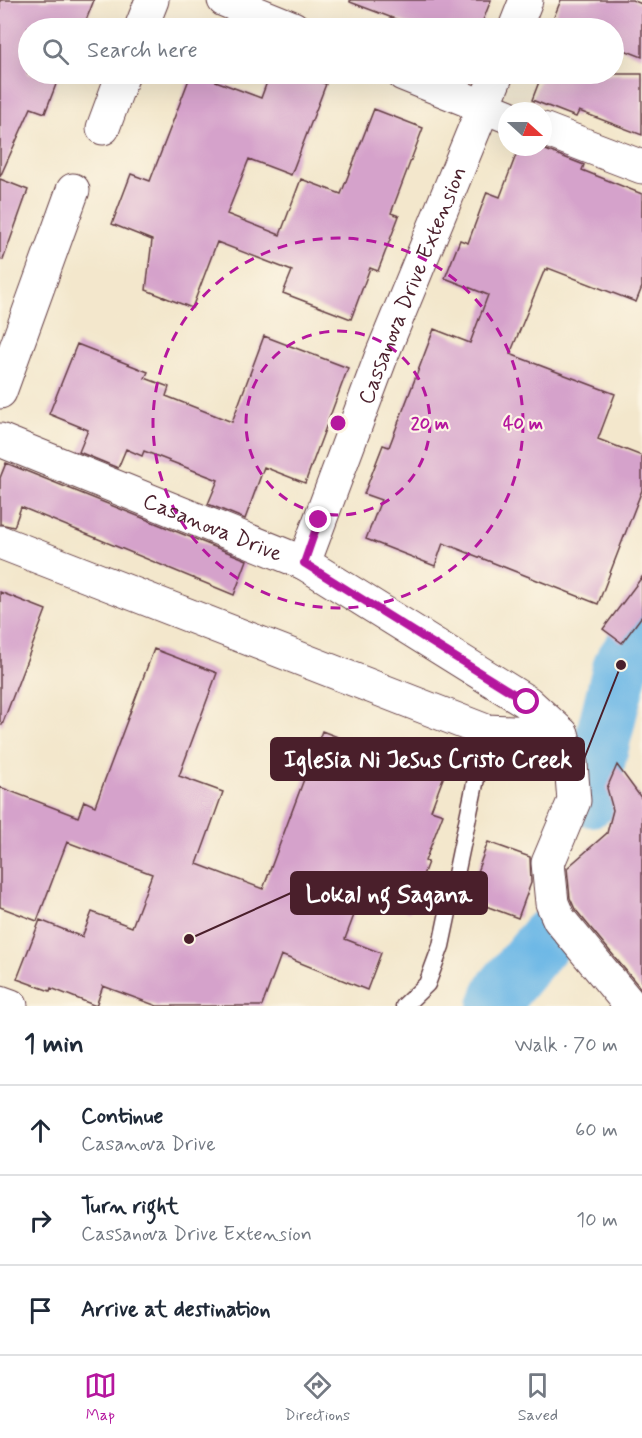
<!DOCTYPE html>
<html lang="en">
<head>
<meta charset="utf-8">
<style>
	:root { --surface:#fff; --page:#f2f2f3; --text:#1f2937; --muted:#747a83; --line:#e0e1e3; --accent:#b5179e }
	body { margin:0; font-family:Mynerve,sans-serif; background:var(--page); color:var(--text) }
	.compass { position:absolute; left:498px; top:102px; width:54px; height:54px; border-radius:50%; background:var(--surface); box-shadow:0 6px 24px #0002; rotate:111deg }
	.stop { position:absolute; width:18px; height:18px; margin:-14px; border:4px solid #b5179e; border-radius:50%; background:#fff }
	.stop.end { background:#b5179e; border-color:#fff; box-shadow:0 2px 6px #0008 }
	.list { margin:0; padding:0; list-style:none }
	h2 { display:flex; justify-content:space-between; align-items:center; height:78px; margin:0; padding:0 24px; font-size:26px }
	h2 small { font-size:20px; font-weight:400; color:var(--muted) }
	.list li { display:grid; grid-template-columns:39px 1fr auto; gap:18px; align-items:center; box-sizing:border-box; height:90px; padding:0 24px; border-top:2px solid var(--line) }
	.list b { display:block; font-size:22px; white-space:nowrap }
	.list p { margin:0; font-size:20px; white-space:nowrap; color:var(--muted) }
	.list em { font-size:20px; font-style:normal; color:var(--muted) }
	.icon { flex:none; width:33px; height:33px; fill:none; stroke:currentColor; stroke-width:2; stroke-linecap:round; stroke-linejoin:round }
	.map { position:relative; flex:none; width:642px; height:1006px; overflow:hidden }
	.search { position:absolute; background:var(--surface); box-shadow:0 6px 24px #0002; left:18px; right:18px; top:18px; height:66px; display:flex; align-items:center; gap:15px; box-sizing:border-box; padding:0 21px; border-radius:33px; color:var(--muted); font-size:22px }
	.sheet { height:348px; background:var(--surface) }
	nav { display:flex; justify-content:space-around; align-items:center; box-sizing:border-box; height:84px; border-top:2px solid var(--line); background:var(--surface); font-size:16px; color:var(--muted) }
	nav a { display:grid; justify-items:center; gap:3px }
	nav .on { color:var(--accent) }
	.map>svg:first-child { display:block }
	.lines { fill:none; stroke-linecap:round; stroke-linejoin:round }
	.river { stroke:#6db8e6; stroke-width:56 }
	.building { fill:#d5a2cb }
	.service-casing { stroke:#633d43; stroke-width:19 }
	.minor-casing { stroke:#633d43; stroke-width:35 }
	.service { stroke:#fff; stroke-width:16 }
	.minor { stroke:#fff; stroke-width:33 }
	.route { stroke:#b5179e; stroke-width:8 }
	.ring { fill:none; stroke:#b5179e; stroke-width:3; stroke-dasharray:10 8 }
	.labels { text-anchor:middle; stroke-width:4.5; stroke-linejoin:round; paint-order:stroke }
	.street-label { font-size:22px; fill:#4a1f2b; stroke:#fcf5e5 }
	.centre { fill:#b5179e; stroke:#fcf5e5; stroke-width:3 }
	.ring-label { font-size:18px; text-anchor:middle; font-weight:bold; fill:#b5179e; stroke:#fcf5e5; stroke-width:4.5; stroke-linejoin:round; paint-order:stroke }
	.leader { fill:none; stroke:#4a1f2b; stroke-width:2 }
	.callout-dot { fill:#4a1f2b; stroke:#fcf5e5; stroke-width:2 }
	.callout { fill:#4a1f2b; stroke:#4a1f2b; stroke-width:2 }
	.callout-label { font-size:24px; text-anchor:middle; font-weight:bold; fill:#fff }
</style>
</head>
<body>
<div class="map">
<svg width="642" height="1006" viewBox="0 0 642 1006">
	<rect width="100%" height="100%" fill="#fcf5e5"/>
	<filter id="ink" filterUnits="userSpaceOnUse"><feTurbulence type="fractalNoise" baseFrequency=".0167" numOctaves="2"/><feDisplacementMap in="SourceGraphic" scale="12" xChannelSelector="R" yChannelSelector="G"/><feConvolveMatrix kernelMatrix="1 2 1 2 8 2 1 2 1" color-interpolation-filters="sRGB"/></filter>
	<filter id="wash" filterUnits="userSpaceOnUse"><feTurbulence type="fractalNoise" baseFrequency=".008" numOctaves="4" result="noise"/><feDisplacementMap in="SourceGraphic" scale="24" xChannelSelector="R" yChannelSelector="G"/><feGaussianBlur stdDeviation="1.35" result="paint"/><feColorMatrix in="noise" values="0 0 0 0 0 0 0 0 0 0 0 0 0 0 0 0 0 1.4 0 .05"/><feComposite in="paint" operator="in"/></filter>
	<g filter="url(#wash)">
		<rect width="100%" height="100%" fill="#f3e7cc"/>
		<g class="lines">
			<path class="river" d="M 591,799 L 595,771 L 621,665 L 642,635
				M 496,1006 L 502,991 L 547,937"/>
		</g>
		<g id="blocks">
			<path class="building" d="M 0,0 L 94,0 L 83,28 L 28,28 L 28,74 L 60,74 L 45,113 L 31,108 L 0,177 Z
				M 350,0 L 491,0 L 480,28 L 419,28 L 350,2 Z
				M 561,0 L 632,0 L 642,4 L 642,57 L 614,46 L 614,28 L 569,28 L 552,22 Z
				M 191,74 L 197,74 L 261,98 L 270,74 L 297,74 L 326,84 L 291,175 L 249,159 L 227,214 L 280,235 L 301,179 L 341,194 L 374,109 L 423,128 L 391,213 L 399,216 L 378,271 L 370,268 L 351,319 L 283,293 L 292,271 L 217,242 L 192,308 L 146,290 L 152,240 L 112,224 L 131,174 L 150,181 Z
				M 542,74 L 642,74 L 642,135 L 579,111 L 576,117 L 532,100 Z
				M 519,147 L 538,147 L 584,165 L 582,170 L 642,194 L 642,287 L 636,302 L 548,268 L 548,270 L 545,269 L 510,354 L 615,394 L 598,439 L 642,456 L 642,490 L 598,604 L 443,543 L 435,566 L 366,539 L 381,500 L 364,494 L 383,445 L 389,447 L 434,329 L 470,343 L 488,295 L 445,278 L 460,240 L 468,243 L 487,192 L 500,197 Z
				M 0,179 L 28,190 L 3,260 L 0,259 Z
				M 264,336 L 348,368 L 305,483 L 264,467 L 245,519 L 208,504 L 218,480 L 144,451 L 142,456 L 126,449 L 118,468 L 79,452 L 88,430 L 49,414 L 77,344 L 148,372 L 145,378 L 169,387 L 166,396 L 232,422 Z
				M 6,463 L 247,560 L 234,595 L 21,507 L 14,527 L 0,524 L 0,478 Z
				M 642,577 L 642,616 L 622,643 L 603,629 Z
				M 0,592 L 46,610 L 2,725 L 0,724 Z
				M 154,649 L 217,673 L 179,776 L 223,792 L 197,864 L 263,889 L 322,731 L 392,758 L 396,745 L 448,765 L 431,810 L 443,814 L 425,861 L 428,862 L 409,912 L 362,894 L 345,939 L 381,953 L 367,990 L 281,955 L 262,1006 L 157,1006 L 103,986 L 96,1006 L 51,988 L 50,991 L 17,979 L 40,920 L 82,937 L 92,912 L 132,927 L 152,874 L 67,842 L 37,921 L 0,907 L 0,787 L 78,817 L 84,801 L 95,806 Z
				M 617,765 L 642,799 L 642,990 L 575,909 L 570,898 L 567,868 L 607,833 L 613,810 L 607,788 Z
				M 488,842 L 530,857 L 531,883 L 518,918 L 467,899 Z"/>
		</g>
	</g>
	<g filter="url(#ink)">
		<use href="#blocks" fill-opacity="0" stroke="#633d43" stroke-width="1.5"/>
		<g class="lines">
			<g class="service-casing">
				<path id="service" d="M 404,1006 L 427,984 L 441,946 L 486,731"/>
			</g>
			<g class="minor-casing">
				<g id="minor">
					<path d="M 224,0 L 293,28"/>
					<path d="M 141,28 L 152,0"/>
					<path d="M 515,28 L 526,0"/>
					<path d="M 403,74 L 507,116"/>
					<path d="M 103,128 L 123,74"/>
					<path d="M 543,129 L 642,167"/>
					<path d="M 0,392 L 73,190"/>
					<path id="s1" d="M 0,440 L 304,563 L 527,702 L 562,734 L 571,764 L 574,801 L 548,863 L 552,903 L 559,919 L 631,1006"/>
					<path d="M 0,542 L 486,731 L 562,734"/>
					<path id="s2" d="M 304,563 L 381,357 L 497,74"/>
					<path d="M 0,1002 L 11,1006"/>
				</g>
			</g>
			<use href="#service" class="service"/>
			<use href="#minor" class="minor"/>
		</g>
	</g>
	<g class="lines" filter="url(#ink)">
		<path class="route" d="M 319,520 L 304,563 L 527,702"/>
	</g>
	<g class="ring">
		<circle cx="338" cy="423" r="92"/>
		<circle cx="338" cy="423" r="185"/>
	</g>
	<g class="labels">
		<g class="street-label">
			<text dy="8" stroke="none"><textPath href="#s2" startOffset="298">Cassanova Drive Extension</textPath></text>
			<text dy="8" stroke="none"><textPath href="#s1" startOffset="230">Casanova Drive</textPath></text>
		</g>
	</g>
	<circle cx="338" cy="423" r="9" class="centre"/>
	<g class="ring-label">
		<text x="430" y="429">20 m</text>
		<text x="523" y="429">40 m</text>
	</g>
	<path class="leader" d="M621 665L584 759M189 939L291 893"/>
	<g class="callout-dot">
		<circle cx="621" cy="665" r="6"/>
		<circle cx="189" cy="939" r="6"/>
	</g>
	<g class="callout">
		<rect x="271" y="738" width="313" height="42" rx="6"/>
		<rect x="291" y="872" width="196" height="42" rx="6"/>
	</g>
	<g class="callout-label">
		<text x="428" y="767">Iglesia Ni Jesus Cristo Creek</text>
		<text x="389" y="902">Lokal ng Sagana</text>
	</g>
</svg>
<svg class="compass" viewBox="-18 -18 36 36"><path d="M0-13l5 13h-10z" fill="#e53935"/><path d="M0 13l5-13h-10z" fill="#747a83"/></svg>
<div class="stop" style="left:527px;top:702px"></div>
<div class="stop end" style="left:319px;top:520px"></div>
<div class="search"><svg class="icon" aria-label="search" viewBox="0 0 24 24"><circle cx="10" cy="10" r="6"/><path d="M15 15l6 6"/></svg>Search here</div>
</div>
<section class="sheet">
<h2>1 min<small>Walk · 70 m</small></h2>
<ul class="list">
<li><svg class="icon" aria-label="ahead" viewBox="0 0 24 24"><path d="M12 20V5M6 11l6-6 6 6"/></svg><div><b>Continue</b><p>Casanova Drive</p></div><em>60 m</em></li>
<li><svg class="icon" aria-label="right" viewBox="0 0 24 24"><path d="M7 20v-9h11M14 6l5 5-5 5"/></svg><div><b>Turn right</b><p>Cassanova Drive Extension</p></div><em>10 m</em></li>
<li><svg class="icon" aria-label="arrive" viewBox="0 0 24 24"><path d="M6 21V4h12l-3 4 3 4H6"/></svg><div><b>Arrive at destination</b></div></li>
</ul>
</section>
<nav>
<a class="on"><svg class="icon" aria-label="map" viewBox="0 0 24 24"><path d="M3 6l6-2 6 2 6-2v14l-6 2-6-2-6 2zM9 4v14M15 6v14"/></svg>Map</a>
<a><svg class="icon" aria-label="directions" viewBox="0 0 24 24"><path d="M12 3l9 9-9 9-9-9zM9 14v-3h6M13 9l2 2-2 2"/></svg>Directions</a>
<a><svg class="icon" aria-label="saved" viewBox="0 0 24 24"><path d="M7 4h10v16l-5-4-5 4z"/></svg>Saved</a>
</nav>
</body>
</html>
